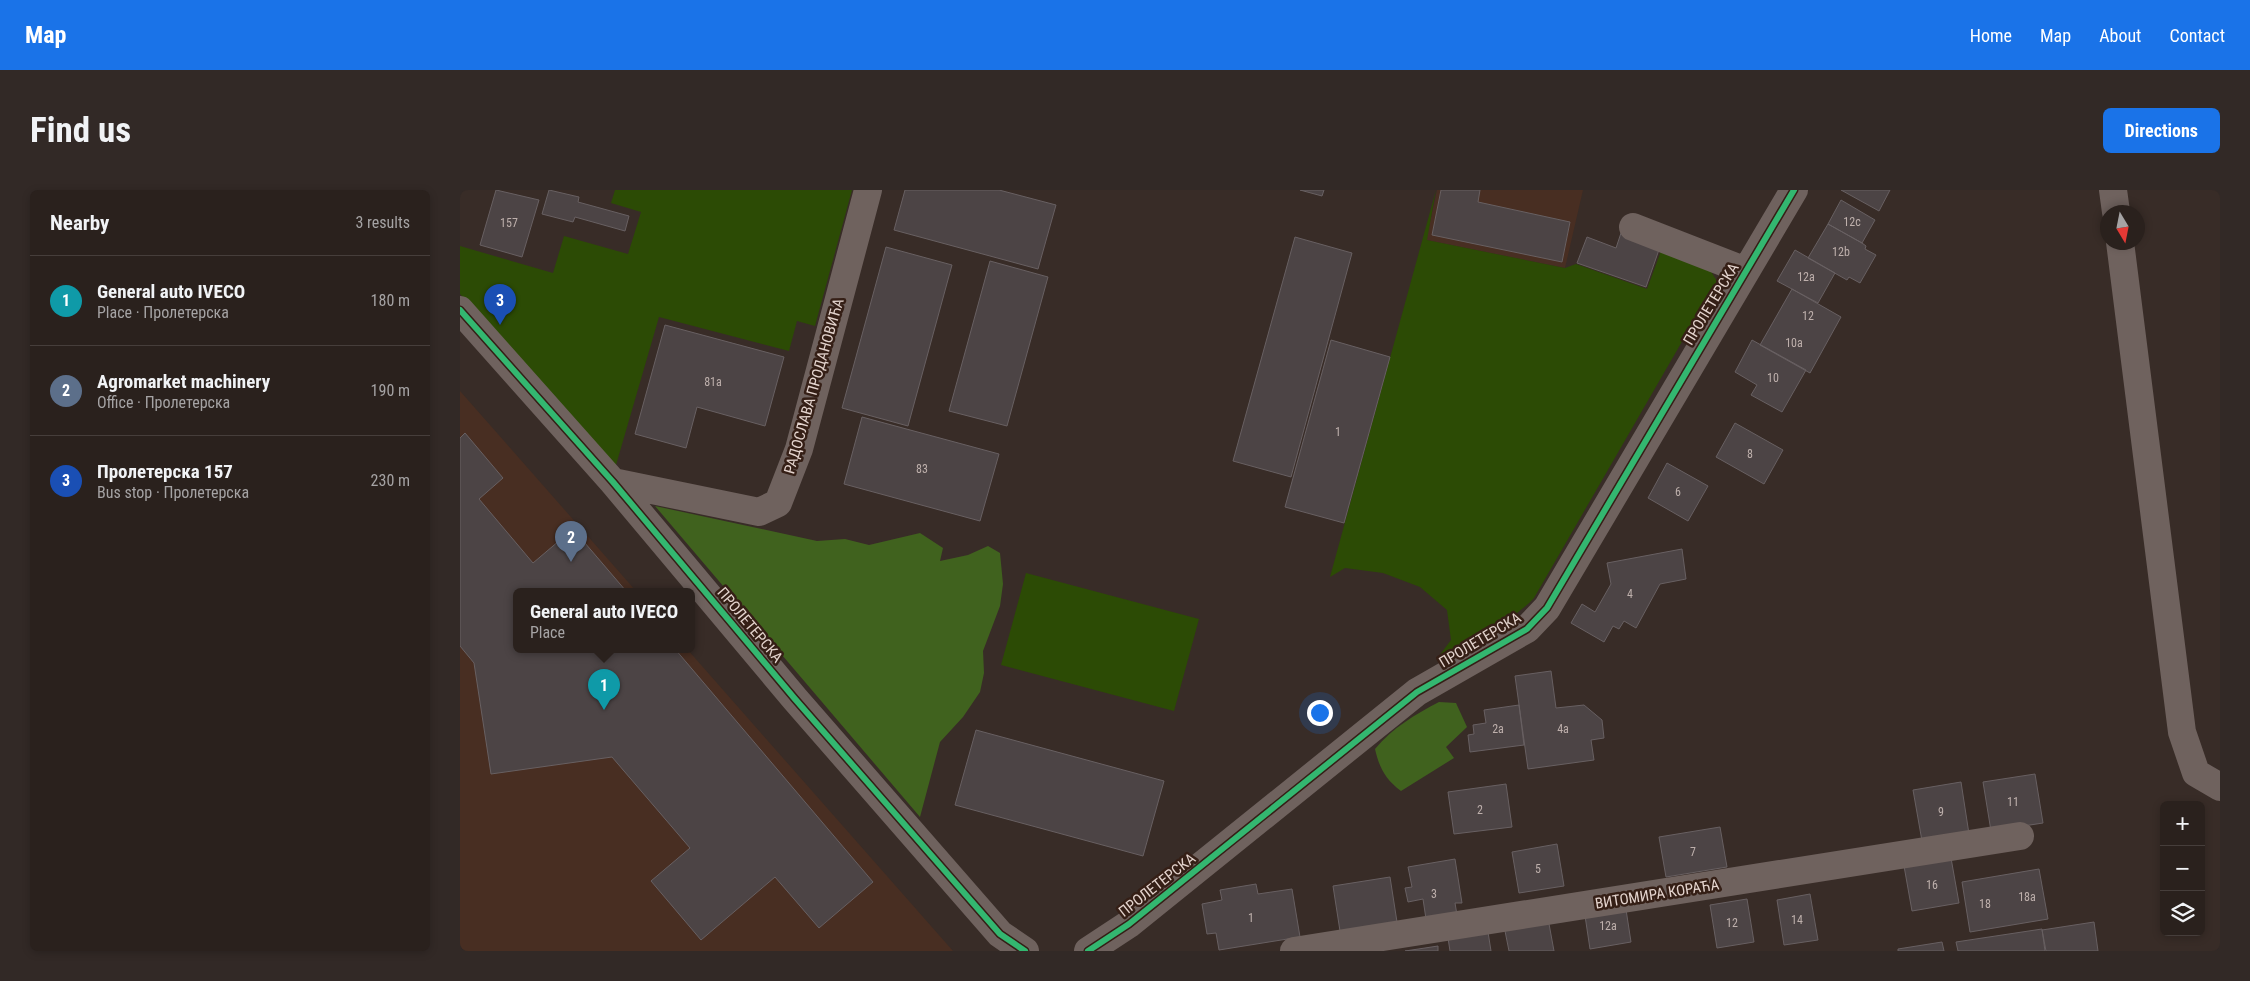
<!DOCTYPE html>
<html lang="en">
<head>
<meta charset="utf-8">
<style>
	:root { --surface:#2a211d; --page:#322926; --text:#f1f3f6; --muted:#a5a3a4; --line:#463e3b; --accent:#1a73e8 }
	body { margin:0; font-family:"Roboto Condensed",sans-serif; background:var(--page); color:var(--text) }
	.controls { position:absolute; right:15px; bottom:15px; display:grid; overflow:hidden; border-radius:8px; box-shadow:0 2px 8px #0003 }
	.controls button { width:45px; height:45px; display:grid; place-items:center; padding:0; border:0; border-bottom:1px solid var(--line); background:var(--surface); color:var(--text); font:25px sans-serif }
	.compass { position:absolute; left:1640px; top:15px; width:45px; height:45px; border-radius:50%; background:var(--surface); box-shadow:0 2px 8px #0003; rotate:170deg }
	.you { position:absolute; left:859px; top:522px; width:18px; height:18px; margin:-12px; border:4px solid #fff; border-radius:50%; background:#1a73e8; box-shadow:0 0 0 8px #1a73e833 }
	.badge { display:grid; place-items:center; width:32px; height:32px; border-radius:50%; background:var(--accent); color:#fff; font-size:16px; font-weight:700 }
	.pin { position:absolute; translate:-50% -41px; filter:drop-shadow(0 1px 2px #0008) }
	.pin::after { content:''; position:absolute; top:26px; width:18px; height:15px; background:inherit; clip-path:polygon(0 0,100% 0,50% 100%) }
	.popup { position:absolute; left:53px; top:398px; width:182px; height:65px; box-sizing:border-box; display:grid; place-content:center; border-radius:8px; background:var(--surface); filter:drop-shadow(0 1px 4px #0005); font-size:16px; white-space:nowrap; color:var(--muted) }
	.popup b { font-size:19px; color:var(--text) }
	.popup::after { content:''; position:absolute; left:50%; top:100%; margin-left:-10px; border:10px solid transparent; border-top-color:var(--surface) }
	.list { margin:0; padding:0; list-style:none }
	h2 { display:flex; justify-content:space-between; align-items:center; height:65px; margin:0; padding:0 20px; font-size:21px }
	h2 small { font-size:16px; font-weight:400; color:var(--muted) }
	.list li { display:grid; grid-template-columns:32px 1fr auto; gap:15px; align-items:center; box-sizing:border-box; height:90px; padding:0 20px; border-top:1px solid var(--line) }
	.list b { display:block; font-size:19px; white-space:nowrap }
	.list p { margin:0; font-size:16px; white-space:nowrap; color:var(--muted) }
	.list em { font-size:16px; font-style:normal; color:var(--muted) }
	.icon { flex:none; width:28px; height:28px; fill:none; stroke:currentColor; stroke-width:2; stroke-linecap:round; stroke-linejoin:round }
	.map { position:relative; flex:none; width:1760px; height:761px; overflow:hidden; border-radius:8px }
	header { display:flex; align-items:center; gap:30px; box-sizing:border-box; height:70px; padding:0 25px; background:var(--accent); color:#fff }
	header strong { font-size:24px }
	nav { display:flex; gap:28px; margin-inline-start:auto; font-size:18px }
	.intro { display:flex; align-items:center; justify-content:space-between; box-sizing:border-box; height:120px; padding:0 30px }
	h1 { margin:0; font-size:35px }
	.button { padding:12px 22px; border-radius:8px; background:var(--accent); color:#fff; font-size:18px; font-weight:700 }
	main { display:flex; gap:30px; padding:0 30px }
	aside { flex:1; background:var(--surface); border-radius:8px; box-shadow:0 2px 8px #0003 }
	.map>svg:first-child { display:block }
	.built { fill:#482e22 }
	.green { fill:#2c4b05 }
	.forest { fill:#40621e }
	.building { fill:#4c4445; stroke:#686062 }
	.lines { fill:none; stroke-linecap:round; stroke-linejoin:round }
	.minor { stroke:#6f625e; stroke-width:28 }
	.cycleway-casing { stroke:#351f16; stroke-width:9 }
	.cycleway { stroke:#33b770; stroke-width:6 }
	.labels { text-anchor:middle; stroke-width:5; stroke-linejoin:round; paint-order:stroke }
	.number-label { font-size:12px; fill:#beb0ac }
	.street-label { font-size:15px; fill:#e4d4ce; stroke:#351f16 }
</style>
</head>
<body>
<header>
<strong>Map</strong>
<nav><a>Home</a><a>Map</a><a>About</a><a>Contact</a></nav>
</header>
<div class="intro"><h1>Find us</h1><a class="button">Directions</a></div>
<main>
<aside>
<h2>Nearby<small>3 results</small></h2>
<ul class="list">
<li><span class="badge" style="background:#0f9aa8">1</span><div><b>General auto IVECO</b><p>Place · Пролетерска</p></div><em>180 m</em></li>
<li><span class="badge" style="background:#5c6f8a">2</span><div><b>Agromarket machinery</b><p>Office · Пролетерска</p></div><em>190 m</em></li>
<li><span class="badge" style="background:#1a4fb4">3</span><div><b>Пролетерска 157</b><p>Bus stop · Пролетерска</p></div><em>230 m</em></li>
</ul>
</aside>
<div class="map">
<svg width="1760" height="761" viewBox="0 0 1760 761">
	<rect width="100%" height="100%" fill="#382c27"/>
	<path class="built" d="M 977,0 L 1123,0 L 1105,78 L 966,50 Z
		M 0,201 L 176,401 L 56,401 L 56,459 L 227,459 L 493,761 L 0,761 Z"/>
	<path class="green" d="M 155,0 L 392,0 L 355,136 L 337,131 L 329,161 L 199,127 L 156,275 L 0,104 L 0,56 L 93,83 L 104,46 L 168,64 L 181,22 L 151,13 Z
		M 976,0 L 967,50 L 1105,78 L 1116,74 L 1187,99 L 1201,61 L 1250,80 L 1257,91 L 1074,408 C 1049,435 1011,449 979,466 L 991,450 L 987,420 L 960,397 L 923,383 L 885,378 L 870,387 Z
		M 566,383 L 739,429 L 714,521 L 541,475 Z"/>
	<path class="forest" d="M 195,316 L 357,351 L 385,349 L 409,355 L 460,343 L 483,358 L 480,371 L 508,365 L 528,356 L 540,363 L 543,394 L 540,416 L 523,461 L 524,483 L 520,502 L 503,527 L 480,552 L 460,627 Z
		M 979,512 L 996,513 L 1007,537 L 986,557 L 994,568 L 941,601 C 925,589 919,577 915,559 C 932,538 956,524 979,512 Z"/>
	<path class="building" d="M 36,0 L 79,10 L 62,67 L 20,55 Z
		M 89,0 L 119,7 L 118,12 L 169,26 L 165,41 L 115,27 L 113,32 L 82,24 Z
		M 445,0 L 539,0 L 596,15 L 578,79 L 434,40 Z
		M 840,0 L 864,0 L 862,6 Z
		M 981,0 L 1020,0 L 1018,12 L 1110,32 L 1102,72 L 972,45 Z
		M 1381,0 L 1430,0 L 1419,21 Z
		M 1381,10 L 1415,30 L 1402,53 L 1368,34 Z
		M 1368,34 L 1402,53 L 1406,56 L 1405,59 L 1416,65 L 1400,93 L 1389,87 L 1387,90 L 1348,68 Z
		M 1162,40 L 1201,54 L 1186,97 L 1117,73 L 1127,47 L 1156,58 Z
		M 835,47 L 892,63 L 831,287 L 773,271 Z
		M 426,57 L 492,75 L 448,236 L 382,218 Z
		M 1335,60 L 1375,83 L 1358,113 L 1317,91 Z
		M 530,71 L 588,87 L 547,236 L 489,221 Z
		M 1332,99 L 1381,127 L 1350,183 L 1300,155 Z
		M 205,135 L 324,167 L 305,236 L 237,217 L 226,258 L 175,244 Z
		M 871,150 L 930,167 L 884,333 L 825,317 Z
		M 1292,150 L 1346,180 L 1322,222 L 1291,205 L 1297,195 L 1275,182 Z
		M 402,227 L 539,264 L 520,331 L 384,294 Z
		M 1275,233 L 1323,260 L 1304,294 L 1256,267 Z
		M 5,243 L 43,288 L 19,309 L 73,373 L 113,339 L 166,401 L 56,401 L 56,459 L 215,459 L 413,692 L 359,738 L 315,687 L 241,750 L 191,691 L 230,658 L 152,567 L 31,584 L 14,473 L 0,456 L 0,248 Z
		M 1207,273 L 1248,296 L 1228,331 L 1188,308 Z
		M 1222,359 L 1226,389 L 1200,394 L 1176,438 L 1164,431 L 1159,439 L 1153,436 L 1144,452 L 1111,433 L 1122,414 L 1135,422 L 1151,394 L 1147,373 Z
		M 1091,481 L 1096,518 L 1124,515 L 1142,530 L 1144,548 L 1131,550 L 1134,570 L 1068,579 L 1055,486 Z
		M 1059,515 L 1064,555 L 1010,562 L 1008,545 L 1014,544 L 1013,535 L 1026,533 L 1024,520 Z
		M 516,540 L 704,591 L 683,666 L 495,615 Z
		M 1575,584 L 1583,633 L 1531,641 L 1523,592 Z
		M 1501,592 L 1509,644 L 1462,651 L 1453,600 Z
		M 1046,594 L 1052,637 L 994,644 L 988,602 Z
		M 1260,637 L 1267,677 L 1206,687 L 1199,647 Z
		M 1097,654 L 1104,696 L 1059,703 L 1052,662 Z
		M 1491,668 L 1499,713 L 1452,721 L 1444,676 Z
		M 995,669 L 1002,713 L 995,713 L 997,725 L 966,729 L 963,709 L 948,712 L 945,698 L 952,697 L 948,677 Z
		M 1579,679 L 1588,729 L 1510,742 L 1502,692 Z
		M 930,687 L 937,732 L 880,741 L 873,696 Z
		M 796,694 L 798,704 L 832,699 L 840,747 L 759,760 L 756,743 L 747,744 L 742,714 L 762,710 L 760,700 Z
		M 1350,704 L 1358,750 L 1324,755 L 1317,710 Z
		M 1287,709 L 1294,752 L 1257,758 L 1250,715 Z
		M 1165,713 L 1171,752 L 1130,759 L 1124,719 Z
		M 1087,723 L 1094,761 L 1049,761 L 1043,731 Z
		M 1634,732 L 1638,761 L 1586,761 L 1582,740 Z
		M 1582,739 L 1585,761 L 1498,761 L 1496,752 Z
		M 1028,742 L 1031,761 L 990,761 L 988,748 Z
		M 1482,752 L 1484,761 L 1438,761 L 1438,759 Z
		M 978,756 L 978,761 L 945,761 L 965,758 Z"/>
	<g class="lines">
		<path class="minor" d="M 1653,0 L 1656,22
			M 1173,37 L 1286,81
			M 1660,52 L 1722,542 L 1736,583 L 1760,597
			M 0,120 L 153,292 L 335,509 L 540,744 L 565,761
			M 153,292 L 299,322 L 318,313 L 339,259 L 408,0
			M 628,761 L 669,734 L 957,502 L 1067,439 L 1087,418 L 1334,0
			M 834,761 L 1560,646"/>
		<g class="cycleway-casing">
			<path id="cycleway" d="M 0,120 L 153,292 L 335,509 L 540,744 L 565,761
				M 628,761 L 669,734 L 957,502 L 1067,439 L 1087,418 L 1334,0"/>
		</g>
		<use href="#cycleway" class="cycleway"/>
	</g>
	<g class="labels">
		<g class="number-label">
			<text x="1392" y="36">12c</text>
			<text x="49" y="37">157</text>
			<text x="1381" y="66">12b</text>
			<text x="1346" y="91">12a</text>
			<text x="1348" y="130">12</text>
			<text x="1334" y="157">10a</text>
			<text x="1313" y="192">10</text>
			<text x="253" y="196">81a</text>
			<text x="878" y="246">1</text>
			<text x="1290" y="268">8</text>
			<text x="462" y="283">83</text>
			<text x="1218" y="306">6</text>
			<text x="1170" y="408">4</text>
			<text x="1038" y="543">2a</text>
			<text x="1103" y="543">4a</text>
			<text x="1553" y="616">11</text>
			<text x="1020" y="624">2</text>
			<text x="1481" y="626">9</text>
			<text x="1233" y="666">7</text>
			<text x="1078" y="683">5</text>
			<text x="1472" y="699">16</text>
			<text x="974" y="708">3</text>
			<text x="1567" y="711">18a</text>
			<text x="1525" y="718">18</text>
			<text x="791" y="732">1</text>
			<text x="1337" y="734">14</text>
			<text x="1272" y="737">12</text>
			<text x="1148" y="740">12a</text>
		</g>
		<g class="street-label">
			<text transform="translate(1251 114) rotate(-59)" y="5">ПРОЛЕТЕРСКА</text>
			<text transform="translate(354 196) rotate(-74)" y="5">РАДОСЛАВА ПРОДАНОВИЋА</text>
			<text transform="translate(290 435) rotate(50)" y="5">ПРОЛЕТЕРСКА</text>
			<text transform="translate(1020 450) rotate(-31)" y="5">ПРОЛЕТЕРСКА</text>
			<text transform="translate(697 695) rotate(-38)" y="5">ПРОЛЕТЕРСКА</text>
			<text transform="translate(1197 704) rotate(-9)" y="5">ВИТОМИРА КОРАЋА</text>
		</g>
	</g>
</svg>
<div class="controls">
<button>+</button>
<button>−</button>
<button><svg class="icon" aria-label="layers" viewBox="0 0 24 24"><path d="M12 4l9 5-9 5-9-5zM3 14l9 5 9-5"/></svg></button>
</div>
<svg class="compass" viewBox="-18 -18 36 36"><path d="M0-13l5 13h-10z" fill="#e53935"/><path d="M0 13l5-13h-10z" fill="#a5a3a4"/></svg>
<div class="you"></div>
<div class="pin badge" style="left:144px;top:520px;background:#0f9aa8">1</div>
<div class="popup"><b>General auto IVECO</b>Place</div>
<div class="pin badge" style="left:111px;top:372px;background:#5c6f8a">2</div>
<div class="pin badge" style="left:40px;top:135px;background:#1a4fb4">3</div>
</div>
</main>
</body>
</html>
